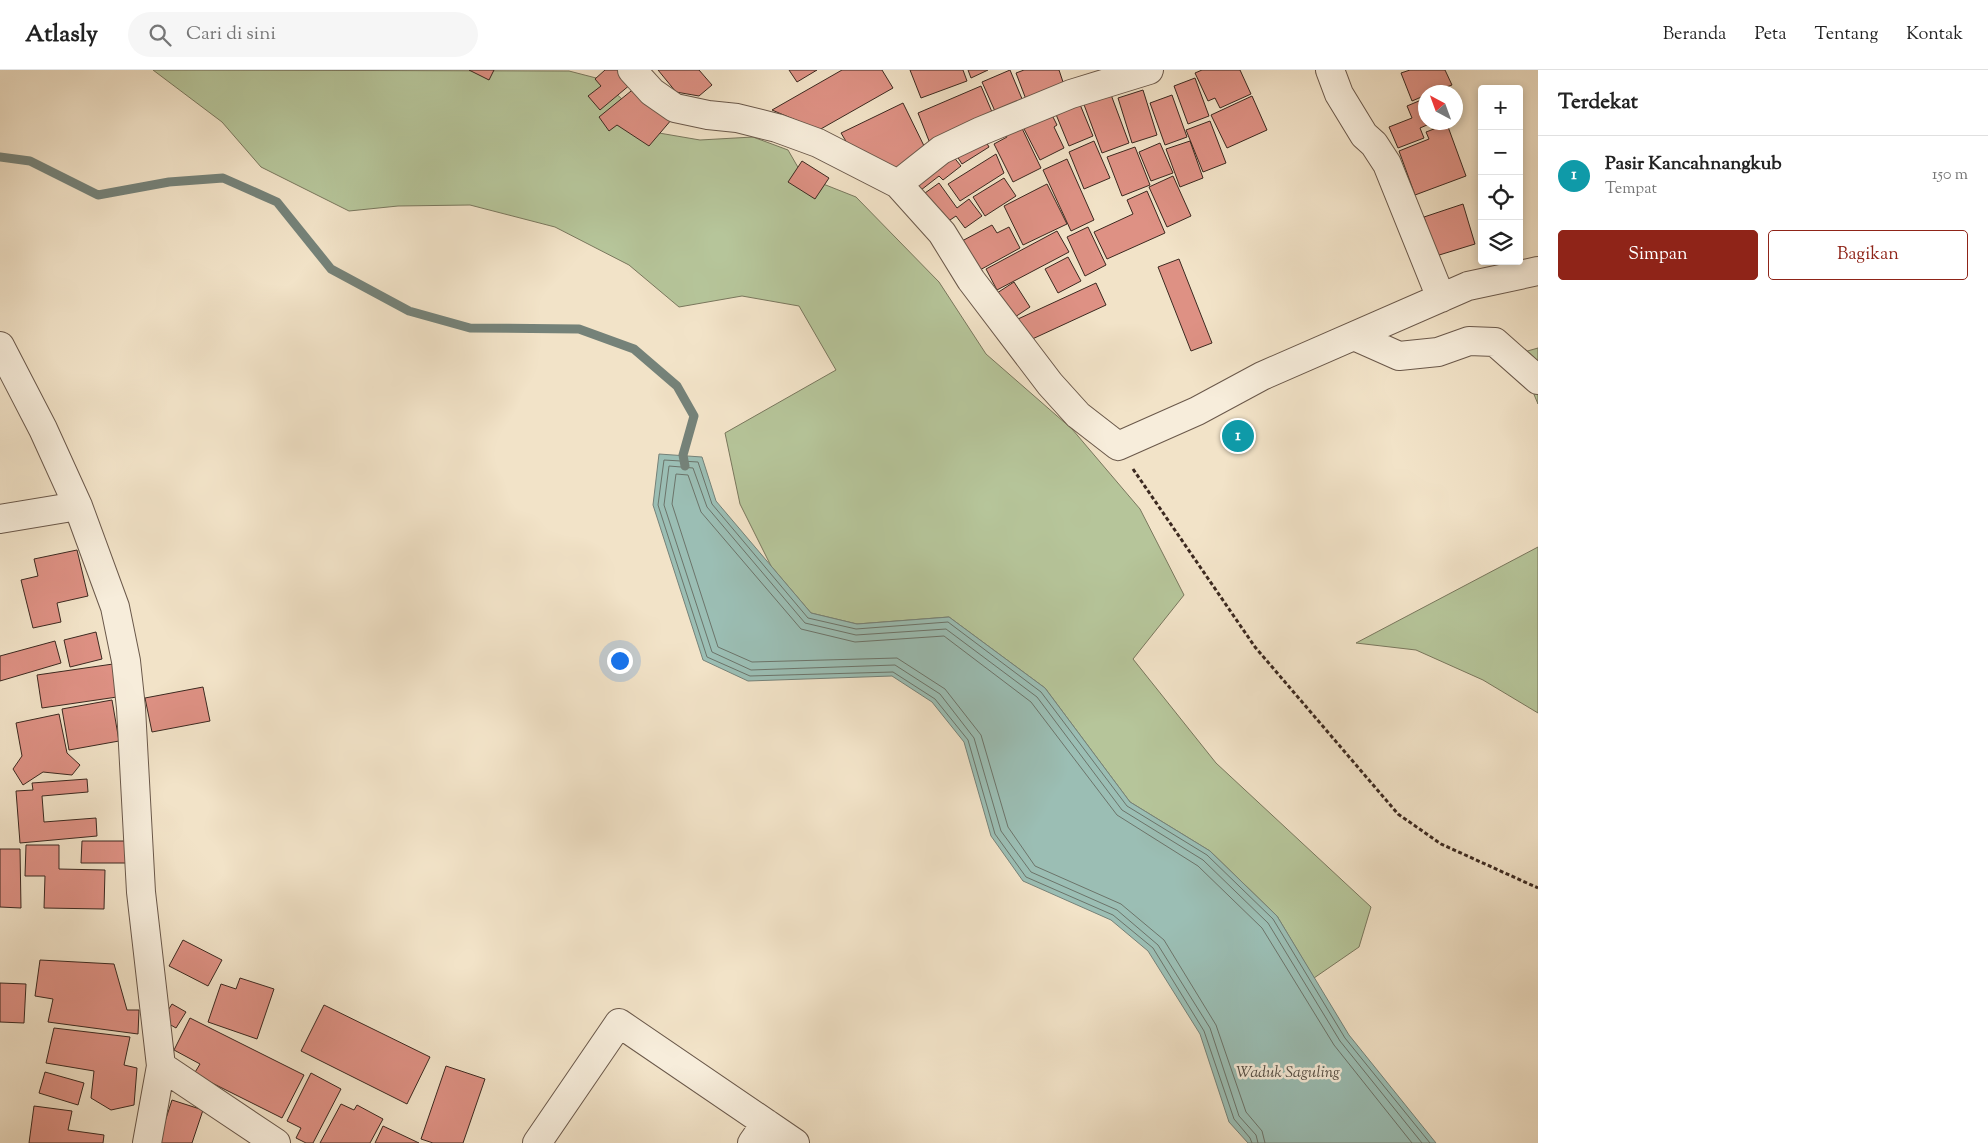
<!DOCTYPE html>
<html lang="id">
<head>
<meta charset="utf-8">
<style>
	:root { --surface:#fff; --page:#f6f6f6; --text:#222; --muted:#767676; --line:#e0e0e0; --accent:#8f2418 }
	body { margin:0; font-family:"Sorts Mill Goudy",serif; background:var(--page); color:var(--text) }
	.controls { position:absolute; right:15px; top:15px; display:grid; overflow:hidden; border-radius:5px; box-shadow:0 2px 8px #0003 }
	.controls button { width:45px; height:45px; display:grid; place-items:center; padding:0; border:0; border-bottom:1px solid var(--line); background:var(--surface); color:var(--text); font:25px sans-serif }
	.compass { position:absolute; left:1418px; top:15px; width:45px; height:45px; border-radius:50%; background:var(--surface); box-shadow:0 2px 8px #0003; rotate:319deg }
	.you { position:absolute; left:619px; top:590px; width:18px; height:18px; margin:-12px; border:4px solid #fff; border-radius:50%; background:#1a73e8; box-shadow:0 0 0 8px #1a73e833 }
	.badge { display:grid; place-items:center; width:32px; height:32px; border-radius:50%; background:var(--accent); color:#fff; font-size:16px; font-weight:700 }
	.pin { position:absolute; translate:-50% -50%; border:2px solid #fff; box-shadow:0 1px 5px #0006 }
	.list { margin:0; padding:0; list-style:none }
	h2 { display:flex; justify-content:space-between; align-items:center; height:65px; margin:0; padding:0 20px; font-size:21px }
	h2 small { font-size:16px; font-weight:400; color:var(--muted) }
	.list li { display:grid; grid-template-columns:32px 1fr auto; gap:15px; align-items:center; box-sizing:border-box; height:80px; padding:0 20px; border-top:1px solid var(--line) }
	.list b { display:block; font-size:19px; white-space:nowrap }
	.list p { margin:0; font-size:16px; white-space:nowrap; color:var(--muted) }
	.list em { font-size:16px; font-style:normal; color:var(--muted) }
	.actions { display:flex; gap:10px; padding:15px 20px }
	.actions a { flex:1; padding:11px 0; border:1px solid var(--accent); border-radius:5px; text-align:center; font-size:18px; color:var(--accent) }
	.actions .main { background:var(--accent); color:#fff }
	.icon { flex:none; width:28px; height:28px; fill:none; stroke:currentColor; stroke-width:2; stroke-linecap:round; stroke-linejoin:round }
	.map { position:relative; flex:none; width:1538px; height:1073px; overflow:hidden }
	header { display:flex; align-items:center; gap:30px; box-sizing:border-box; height:70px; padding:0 25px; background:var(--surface); border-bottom:1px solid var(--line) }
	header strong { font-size:24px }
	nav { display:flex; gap:28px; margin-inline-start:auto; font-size:18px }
	.search { width:350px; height:45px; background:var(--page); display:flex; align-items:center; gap:12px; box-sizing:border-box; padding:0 18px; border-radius:28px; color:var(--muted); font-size:19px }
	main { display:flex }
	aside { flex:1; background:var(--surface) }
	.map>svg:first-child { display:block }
	.green { fill:#b6c59a; stroke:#79775d }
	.water { fill:#9bbeb4; stroke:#758279 }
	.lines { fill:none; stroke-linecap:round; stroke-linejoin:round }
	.shore { stroke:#6c746a; stroke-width:1 }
	.stream { stroke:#758279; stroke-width:9 }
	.building { fill:#de9184; stroke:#3c2920 }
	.minor-casing { stroke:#6a584a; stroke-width:30 }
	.path { stroke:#3c2920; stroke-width:3; stroke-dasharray:4 2.5; stroke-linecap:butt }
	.minor { stroke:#f7eddb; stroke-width:28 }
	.labels { text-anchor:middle; stroke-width:5; stroke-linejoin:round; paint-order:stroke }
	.water-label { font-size:16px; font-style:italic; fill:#544e45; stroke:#f7eddb }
</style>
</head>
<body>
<header>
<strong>Atlasly</strong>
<div class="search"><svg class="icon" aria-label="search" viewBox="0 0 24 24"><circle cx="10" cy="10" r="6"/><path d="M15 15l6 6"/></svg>Cari di sini</div>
<nav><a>Beranda</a><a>Peta</a><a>Tentang</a><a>Kontak</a></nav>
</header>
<main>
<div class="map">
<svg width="1538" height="1073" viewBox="0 0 1538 1073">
	<rect width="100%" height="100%" fill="#f2e3c8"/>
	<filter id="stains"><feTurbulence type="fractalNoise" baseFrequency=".004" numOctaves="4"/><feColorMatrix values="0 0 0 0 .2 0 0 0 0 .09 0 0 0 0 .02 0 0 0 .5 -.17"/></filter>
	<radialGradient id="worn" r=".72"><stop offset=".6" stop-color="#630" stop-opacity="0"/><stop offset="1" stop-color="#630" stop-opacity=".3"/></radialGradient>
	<path class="green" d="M 153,0 L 569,1 L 600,9 L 659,63 L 700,70 L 753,67 L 788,80 L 803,106 L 856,127 L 939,212 L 986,284 L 1072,359 L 1140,439 L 1184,525 L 1133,589 L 1216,693 L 1371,837 L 1359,877 L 1314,908 L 1277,846 L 1210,781 L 1130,732 L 1045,618 L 949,547 L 857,554 L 811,543 L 771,496 L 740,434 L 725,363 L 836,300 L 799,236 L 742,226 L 679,237 L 629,195 L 555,157 L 470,135 L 398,136 L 349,141 L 261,97 L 222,52 Z
		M 1538,278 L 1538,334 L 1517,284 Z
		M 1538,477 L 1538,643 L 1483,610 L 1416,580 L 1356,573 Z"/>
	<path class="water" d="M 659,384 L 702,387 L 716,431 L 811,543 L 857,554 L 949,547 L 1045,618 L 1130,732 L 1210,781 L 1277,846 L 1349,965 L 1436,1073 L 1248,1073 L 1229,1052 L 1200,964 L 1148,881 L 1111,850 L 1023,811 L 991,766 L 964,672 L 932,632 L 892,606 L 748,611 L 703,590 L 653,435 Z"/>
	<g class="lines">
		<path class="shore" d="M 1252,1073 L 1250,1068 L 1234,1049 L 1204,961 L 1153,878 L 1113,845 L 1026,807 L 995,764 L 968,670 L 935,629 L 893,602 L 750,606 L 707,587 L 658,435 L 664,390 L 698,392 L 712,434 L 808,548 L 856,559 L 948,552 L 1041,622 L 1127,736 L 1207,785 L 1273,849 L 1345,968 L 1430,1073
			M 1258,1073 L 1256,1065 L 1239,1046 L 1210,958 L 1158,875 L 1117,840 L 1031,802 L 1001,761 L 974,668 L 940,624 L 895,595 L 751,600 L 712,582 L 664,435 L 669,396 L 693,398 L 707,437 L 805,553 L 856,565 L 946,559 L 1037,627 L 1122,740 L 1203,790 L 1268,853 L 1340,971 L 1422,1073
			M 1265,1073 L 1262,1061 L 1246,1042 L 1216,955 L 1164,870 L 1121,834 L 1035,796 L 1008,757 L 981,665 L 945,619 L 897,588 L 752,592 L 718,577 L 672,434 L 676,404 L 688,405 L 701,442 L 801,559 L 855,572 L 944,566 L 1031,632 L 1117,745 L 1198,796 L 1262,858 L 1334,975 L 1412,1073"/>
		<path class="stream" d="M 0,87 L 30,91 L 98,125 L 169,112 L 223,108 L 277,132 L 331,199 L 409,241 L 470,258 L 579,259 L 634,279 L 677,316 L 694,346 L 683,385 L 685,396"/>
	</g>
	<path class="building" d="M 469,0 L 494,0 L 489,10 Z
		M 605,0 L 619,0 L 631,14 L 600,40 L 588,26 L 601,16 L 595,9 Z
		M 658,0 L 699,0 L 712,15 L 699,26 L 676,22 Z
		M 789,0 L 817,0 L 797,12 Z
		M 842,0 L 882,0 L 893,18 L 819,60 L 772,40 Z
		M 910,0 L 963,0 L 967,11 L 921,28 Z
		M 968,0 L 988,0 L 971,8 Z
		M 1010,0 L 1025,36 L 998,48 L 982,12 Z
		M 1024,0 L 1059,0 L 1065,18 L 1027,32 L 1016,3 Z
		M 1202,0 L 1240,0 L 1251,24 L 1220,38 L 1215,28 L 1208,31 L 1195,3 Z
		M 1410,0 L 1445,0 L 1452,15 L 1433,22 L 1426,22 L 1426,25 L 1412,31 L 1401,3 Z
		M 1195,8 L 1209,46 L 1188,54 L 1174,16 Z
		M 981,16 L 995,49 L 931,76 L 918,43 Z
		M 636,17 L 672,49 L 649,76 L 617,55 L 609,61 L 599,47 Z
		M 1143,20 L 1157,65 L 1132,73 L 1118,28 Z
		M 1110,22 L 1129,73 L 1102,83 L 1083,32 Z
		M 1172,25 L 1187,67 L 1165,75 L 1150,33 Z
		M 1252,26 L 1267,60 L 1227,78 L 1211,45 Z
		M 1426,28 L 1426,52 L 1434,52 L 1420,58 L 1424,68 L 1398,78 L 1389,57 L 1412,48 L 1407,36 Z
		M 1079,32 L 1093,66 L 1069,76 L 1055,42 Z
		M 903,33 L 928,84 L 898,105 L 847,73 L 841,63 Z
		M 1049,39 L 1057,55 L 1054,57 L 1064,78 L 1040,90 L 1021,53 Z
		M 1018,50 L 1041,98 L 1013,112 L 994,74 L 1007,67 L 1002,58 Z
		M 1210,51 L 1226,93 L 1203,102 L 1186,60 Z
		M 1447,54 L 1466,106 L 1415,125 L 1399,81 L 1429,69 L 1426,62 Z
		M 981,63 L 989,77 L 962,94 L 953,80 Z
		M 1094,71 L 1110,108 L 1084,119 L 1069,82 Z
		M 1190,71 L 1203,108 L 1180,117 L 1166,79 Z
		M 1160,73 L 1173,103 L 1151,111 L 1139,82 Z
		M 1135,77 L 1150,115 L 1122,126 L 1107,87 Z
		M 947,79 L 961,96 L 943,110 L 939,106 L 921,120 L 913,110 Z
		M 996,84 L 1004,103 L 960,131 L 948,114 Z
		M 1067,89 L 1094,150 L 1071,161 L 1043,100 Z
		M 802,91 L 829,108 L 815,129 L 788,112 Z
		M 1173,106 L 1191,146 L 1167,157 L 1149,117 Z
		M 1004,108 L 1016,126 L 985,146 L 973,127 Z
		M 939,113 L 957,138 L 969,129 L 982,146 L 965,158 L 956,146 L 947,152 L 925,123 Z
		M 1047,114 L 1067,154 L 1023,175 L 1004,136 Z
		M 1147,121 L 1165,163 L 1107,189 L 1094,162 L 1133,144 L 1127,130 Z
		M 1463,134 L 1475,174 L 1436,186 L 1424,147 Z
		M 992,155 L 997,163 L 1009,157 L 1020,178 L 978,201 L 962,171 Z
		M 1088,157 L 1106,195 L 1085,206 L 1067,167 Z
		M 1057,161 L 1069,182 L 997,220 L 986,199 Z
		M 1068,187 L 1081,211 L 1058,223 L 1045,199 Z
		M 1179,189 L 1212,273 L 1191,281 L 1158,197 Z
		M 1014,212 L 1030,237 L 1009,251 L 994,225 Z
		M 1096,213 L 1106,235 L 1028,271 L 1018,249 Z
		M 77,480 L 88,526 L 57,533 L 61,552 L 33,558 L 21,510 L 38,506 L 34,489 Z
		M 96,562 L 102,589 L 70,597 L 64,570 Z
		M 55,571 L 61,593 L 0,611 L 0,586 Z
		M 113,594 L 117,627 L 42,638 L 37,605 Z
		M 203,617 L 210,651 L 152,662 L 145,628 Z
		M 112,630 L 119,671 L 69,680 L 62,639 Z
		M 59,644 L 67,683 L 80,695 L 72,705 L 43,702 L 23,715 L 13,699 L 22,686 L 16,653 Z
		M 87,709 L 88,722 L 42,726 L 44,752 L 96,748 L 97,766 L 20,773 L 16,721 L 33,720 L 32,713 Z
		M 82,771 L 126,771 L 126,793 L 81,793 Z
		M 26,775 L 59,775 L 59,799 L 105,800 L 104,839 L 44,838 L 45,806 L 25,806 Z
		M 0,779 L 20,779 L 21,838 L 0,837 Z
		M 183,870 L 222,890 L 208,916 L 169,896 Z
		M 40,890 L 114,894 L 127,940 L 139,940 L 138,964 L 48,952 L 53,929 L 35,926 Z
		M 240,908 L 274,919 L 257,969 L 208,952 L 221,914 L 236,919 Z
		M 0,913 L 26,914 L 24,953 L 0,952 Z
		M 172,934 L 186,942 L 176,958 L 162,950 Z
		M 324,935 L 430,987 L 407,1034 L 301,981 Z
		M 190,948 L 304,1005 L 282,1048 L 194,1004 L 200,994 L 174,980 Z
		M 54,958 L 130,967 L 124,995 L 137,998 L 134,1035 L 111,1040 L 91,1028 L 94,1001 L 46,993 Z
		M 446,996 L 485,1009 L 463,1073 L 433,1073 L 421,1069 Z
		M 45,1002 L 84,1013 L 78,1035 L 39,1023 Z
		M 311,1003 L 341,1019 L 313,1073 L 306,1073 L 296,1068 L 301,1058 L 287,1051 Z
		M 172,1030 L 203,1040 L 192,1073 L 158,1073 Z
		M 341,1034 L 354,1040 L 357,1035 L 383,1049 L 370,1073 L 320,1073 Z
		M 34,1036 L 72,1041 L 68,1060 L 104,1065 L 103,1073 L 29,1073 Z
		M 383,1056 L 419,1073 L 375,1073 Z"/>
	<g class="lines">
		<g class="minor-casing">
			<path id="minor" d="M 632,0 L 652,22 L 675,38 L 708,45 L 737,48 L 777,58 L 818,73 L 898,114 L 942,163 L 971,210 L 1050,314 L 1078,345 L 1118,376 L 1197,341 L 1262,306 L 1468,216 L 1538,201
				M 1330,0 L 1339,24 L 1364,65 L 1374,74 L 1387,94 L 1441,228
				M 898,114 L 941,80 L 981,61 L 1071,24 L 1149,0
				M 1354,266 L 1399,286 L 1438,282 L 1469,271 L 1495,272 L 1538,310
				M 0,276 L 43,359 L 78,436 L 115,537 L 126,591 L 131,638 L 141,822 L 161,996 L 147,1073
				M 0,449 L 78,436
				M 161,996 L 276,1073
				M 537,1073 L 619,953 L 795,1073
				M 752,1073 L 766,1053"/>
		</g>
		<path class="path" d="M 1133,399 L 1255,577 L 1398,744 L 1441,774 L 1538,818"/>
		<use href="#minor" class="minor"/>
	</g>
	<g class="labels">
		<g class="water-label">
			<text x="1288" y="1007">Waduk Saguling</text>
		</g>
	</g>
	<rect width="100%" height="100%" filter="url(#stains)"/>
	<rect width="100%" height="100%" fill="url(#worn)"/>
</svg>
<div class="controls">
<button>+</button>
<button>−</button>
<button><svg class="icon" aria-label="locate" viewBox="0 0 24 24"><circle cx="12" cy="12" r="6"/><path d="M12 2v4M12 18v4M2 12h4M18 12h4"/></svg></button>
<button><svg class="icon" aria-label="layers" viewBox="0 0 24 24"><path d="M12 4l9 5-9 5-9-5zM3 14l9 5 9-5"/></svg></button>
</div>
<svg class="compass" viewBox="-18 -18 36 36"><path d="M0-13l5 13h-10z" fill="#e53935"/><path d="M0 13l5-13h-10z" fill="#767676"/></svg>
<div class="you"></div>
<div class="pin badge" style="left:1238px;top:366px;background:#0f9aa8">1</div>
</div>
<aside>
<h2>Terdekat<small></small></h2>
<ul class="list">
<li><span class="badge" style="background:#0f9aa8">1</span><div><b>Pasir Kancahnangkub</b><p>Tempat</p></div><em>150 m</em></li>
</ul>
<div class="actions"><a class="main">Simpan</a><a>Bagikan</a></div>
</aside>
</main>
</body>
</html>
